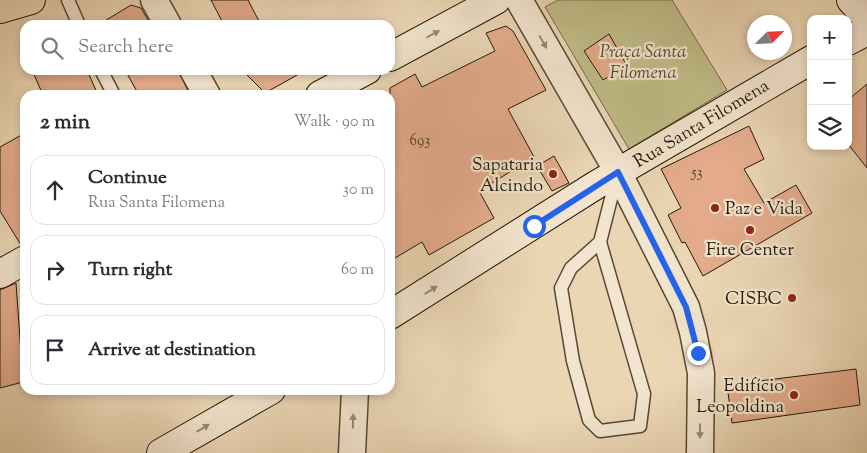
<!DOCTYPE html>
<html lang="en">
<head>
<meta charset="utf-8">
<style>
	:root { --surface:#fff; --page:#f2f2f3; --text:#2b2b33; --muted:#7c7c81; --line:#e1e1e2 }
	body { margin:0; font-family:"Sorts Mill Goudy",serif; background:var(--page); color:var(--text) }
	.controls { position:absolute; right:15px; top:15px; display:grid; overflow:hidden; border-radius:10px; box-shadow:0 2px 8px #0003 }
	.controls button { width:45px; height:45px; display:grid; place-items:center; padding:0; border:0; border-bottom:1px solid var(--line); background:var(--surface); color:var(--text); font:25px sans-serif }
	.compass { position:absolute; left:747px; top:15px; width:45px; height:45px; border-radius:50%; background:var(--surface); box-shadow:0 2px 8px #0003; rotate:66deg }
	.stop { position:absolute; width:15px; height:15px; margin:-11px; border:4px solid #2563eb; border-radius:50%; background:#fff }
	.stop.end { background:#2563eb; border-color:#fff; box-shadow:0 1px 5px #0008 }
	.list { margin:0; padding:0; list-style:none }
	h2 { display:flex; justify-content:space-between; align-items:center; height:65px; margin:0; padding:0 20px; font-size:21px }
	h2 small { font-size:16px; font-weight:400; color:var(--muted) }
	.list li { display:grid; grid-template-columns:32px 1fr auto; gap:15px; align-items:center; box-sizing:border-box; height:70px; margin:0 10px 10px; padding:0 10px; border:1px solid var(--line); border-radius:15px }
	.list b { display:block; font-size:19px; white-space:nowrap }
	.list p { margin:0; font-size:16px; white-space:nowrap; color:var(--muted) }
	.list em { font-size:16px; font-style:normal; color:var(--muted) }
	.icon { flex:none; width:28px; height:28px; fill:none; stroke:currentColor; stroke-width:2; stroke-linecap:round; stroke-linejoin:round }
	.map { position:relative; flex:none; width:867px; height:453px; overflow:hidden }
	.search { position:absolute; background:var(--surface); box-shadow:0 2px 8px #0003; left:20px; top:20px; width:375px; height:55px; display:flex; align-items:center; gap:12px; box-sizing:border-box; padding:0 18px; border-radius:15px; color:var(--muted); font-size:19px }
	.panel { position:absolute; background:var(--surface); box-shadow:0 2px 8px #0003; left:20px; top:90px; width:375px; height:305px; border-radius:15px }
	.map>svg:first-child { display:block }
	.green { fill:#c0bc87; stroke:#726a48 }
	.building { fill:#e4ac8c; stroke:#251909 }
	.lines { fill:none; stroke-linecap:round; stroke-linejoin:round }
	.lane-casing { stroke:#564834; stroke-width:15 }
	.street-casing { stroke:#564834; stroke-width:29 }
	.secondary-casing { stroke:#251909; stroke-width:30 }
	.primary-casing { stroke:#251909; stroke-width:30 }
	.lane { stroke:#f2e4ce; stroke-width:12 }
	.street { stroke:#f2e4ce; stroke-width:26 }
	.secondary { stroke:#f2e4ce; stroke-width:28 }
	.primary { stroke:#ebd6b4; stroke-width:28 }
	.oneway { fill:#968975 }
	.route { stroke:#2563eb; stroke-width:6 }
	.poi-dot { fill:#8f2418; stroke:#f2e4ce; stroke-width:2 }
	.labels { text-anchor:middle; stroke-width:4.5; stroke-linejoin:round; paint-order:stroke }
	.number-label { font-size:15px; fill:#553e2a }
	.park-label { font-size:18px; font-style:italic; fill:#544a2f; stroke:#f2e4ce }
	.street-label { font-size:18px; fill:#251909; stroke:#f2e4ce }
	.poi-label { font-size:18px; fill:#251909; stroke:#f2e4ce; text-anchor:end }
</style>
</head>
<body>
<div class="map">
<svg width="867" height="453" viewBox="0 0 867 453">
	<rect width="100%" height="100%" fill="#ebd6b4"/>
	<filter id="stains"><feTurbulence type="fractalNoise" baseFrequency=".004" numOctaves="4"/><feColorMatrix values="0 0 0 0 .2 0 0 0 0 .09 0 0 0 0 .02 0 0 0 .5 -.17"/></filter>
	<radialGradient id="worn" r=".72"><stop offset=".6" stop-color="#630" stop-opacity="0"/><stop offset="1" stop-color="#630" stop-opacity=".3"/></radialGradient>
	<path class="green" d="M 558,0 L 672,0 L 727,90 L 629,149 L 545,7 Z"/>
	<path class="building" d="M 211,0 L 248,0 L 261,25 L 224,25 Z
		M 131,5 L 141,8 L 151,25 L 98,25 Z
		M 506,26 L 513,31 L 546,90 L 508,109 L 534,157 L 479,191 L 494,218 L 429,255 L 422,242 L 390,261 L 390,88 L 415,74 L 422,87 L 495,51 L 486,33 Z
		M 609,34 L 627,66 L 603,80 L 584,51 Z
		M 32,70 L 87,70 L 98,95 L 43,95 Z
		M 125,70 L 178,70 L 190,95 L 139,95 Z
		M 242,70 L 306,70 L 265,93 Z
		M 867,84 L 867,168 L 848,144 L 848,100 Z
		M 749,126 L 764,159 L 744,169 L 764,203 L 796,185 L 812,213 L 703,276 L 685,242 L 682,243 L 668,215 L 681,208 L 661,169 Z
		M 25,133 L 25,244 L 21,245 L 0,211 L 0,147 Z
		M 554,156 L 569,183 L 552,191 L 537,166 Z
		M 16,283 L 23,382 L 0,388 L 0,290 Z
		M 856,369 L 860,405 L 732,423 L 727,385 Z"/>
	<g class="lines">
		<g class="lane-casing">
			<path id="lane" d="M 68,0 L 79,25
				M 101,70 L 114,95
				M 600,242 L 571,268 L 561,288 L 573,361 L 589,420 L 600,431 L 640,426 L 644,394 L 600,242 L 617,175"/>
		</g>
		<g class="street-casing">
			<path id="street" d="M 154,0 L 168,25
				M 519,0 L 618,172 L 686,307 L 693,332 L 701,373 L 700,453
				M 193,70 L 207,95
				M 352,453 L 355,390"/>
		</g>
		<g class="secondary-casing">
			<path id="secondary" d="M 851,0 L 867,18
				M 848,41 L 867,31
				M 390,57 L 496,0
				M 320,95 L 367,70
				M 0,274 L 25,260
				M 390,315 L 596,185 L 811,60
				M 161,453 L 271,390"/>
		</g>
		<g class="primary-casing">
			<path id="primary" d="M 0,9 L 31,0"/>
		</g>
		<use href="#lane" class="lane"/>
		<use href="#street" class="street"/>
		<use href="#secondary" class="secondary"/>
		<use href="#primary" class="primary"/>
	</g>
	<defs><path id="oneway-solid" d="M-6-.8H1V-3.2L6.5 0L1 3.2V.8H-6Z" transform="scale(1.25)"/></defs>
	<g class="oneway">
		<use href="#oneway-solid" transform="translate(433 34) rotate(-28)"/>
		<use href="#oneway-solid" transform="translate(543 42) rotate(60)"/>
		<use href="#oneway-solid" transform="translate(431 290) rotate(-32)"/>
		<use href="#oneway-solid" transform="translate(353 421) rotate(-89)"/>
		<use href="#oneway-solid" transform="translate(203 428) rotate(-31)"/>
		<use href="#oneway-solid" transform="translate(700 431) rotate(90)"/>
	</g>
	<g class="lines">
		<path class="route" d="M 534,226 L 618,172 L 686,307 L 698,353"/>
	</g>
	<g class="poi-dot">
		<circle cx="553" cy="174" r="5"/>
		<circle cx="715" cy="208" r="5"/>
		<circle cx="750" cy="230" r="5"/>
		<circle cx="792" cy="298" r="5"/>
		<circle cx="794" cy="395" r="5"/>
	</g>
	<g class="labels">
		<g class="number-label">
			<text x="420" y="145">693</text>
			<text x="697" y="177">53</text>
		</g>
		<g class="park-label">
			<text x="643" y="57">Praça Santa<tspan x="643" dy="21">Filomena</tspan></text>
		</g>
		<g class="street-label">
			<text transform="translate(701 123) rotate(-31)" y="6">Rua Santa Filomena</text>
		</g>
		<g class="poi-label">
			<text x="543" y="170">Sapataria<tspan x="543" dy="21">Alcindo</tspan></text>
			<text x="725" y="214" text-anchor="start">Paz e Vida</text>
			<text x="750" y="255" text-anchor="middle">Fire Center</text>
			<text x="782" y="304">CISBC</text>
			<text x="784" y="391">Edifício<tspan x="784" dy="21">Leopoldina</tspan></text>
		</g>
	</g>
	<rect width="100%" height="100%" filter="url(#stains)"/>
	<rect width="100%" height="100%" fill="url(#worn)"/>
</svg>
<div class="controls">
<button>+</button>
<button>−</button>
<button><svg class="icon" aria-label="layers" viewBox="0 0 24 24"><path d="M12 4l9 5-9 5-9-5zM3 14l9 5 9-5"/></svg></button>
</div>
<svg class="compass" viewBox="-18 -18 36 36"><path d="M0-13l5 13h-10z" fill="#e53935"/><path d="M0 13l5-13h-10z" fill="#7c7c81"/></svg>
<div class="stop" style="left:534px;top:226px"></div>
<div class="stop end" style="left:698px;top:353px"></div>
<div class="search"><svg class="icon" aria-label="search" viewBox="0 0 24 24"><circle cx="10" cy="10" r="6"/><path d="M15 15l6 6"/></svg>Search here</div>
<section class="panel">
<h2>2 min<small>Walk · 90 m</small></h2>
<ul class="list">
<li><svg class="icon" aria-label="ahead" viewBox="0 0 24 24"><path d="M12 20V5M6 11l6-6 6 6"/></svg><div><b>Continue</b><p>Rua Santa Filomena</p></div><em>30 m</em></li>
<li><svg class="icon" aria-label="right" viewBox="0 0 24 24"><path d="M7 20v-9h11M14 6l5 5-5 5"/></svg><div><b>Turn right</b></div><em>60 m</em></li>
<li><svg class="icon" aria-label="arrive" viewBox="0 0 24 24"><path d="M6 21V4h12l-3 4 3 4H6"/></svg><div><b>Arrive at destination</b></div></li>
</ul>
</section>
</div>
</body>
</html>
